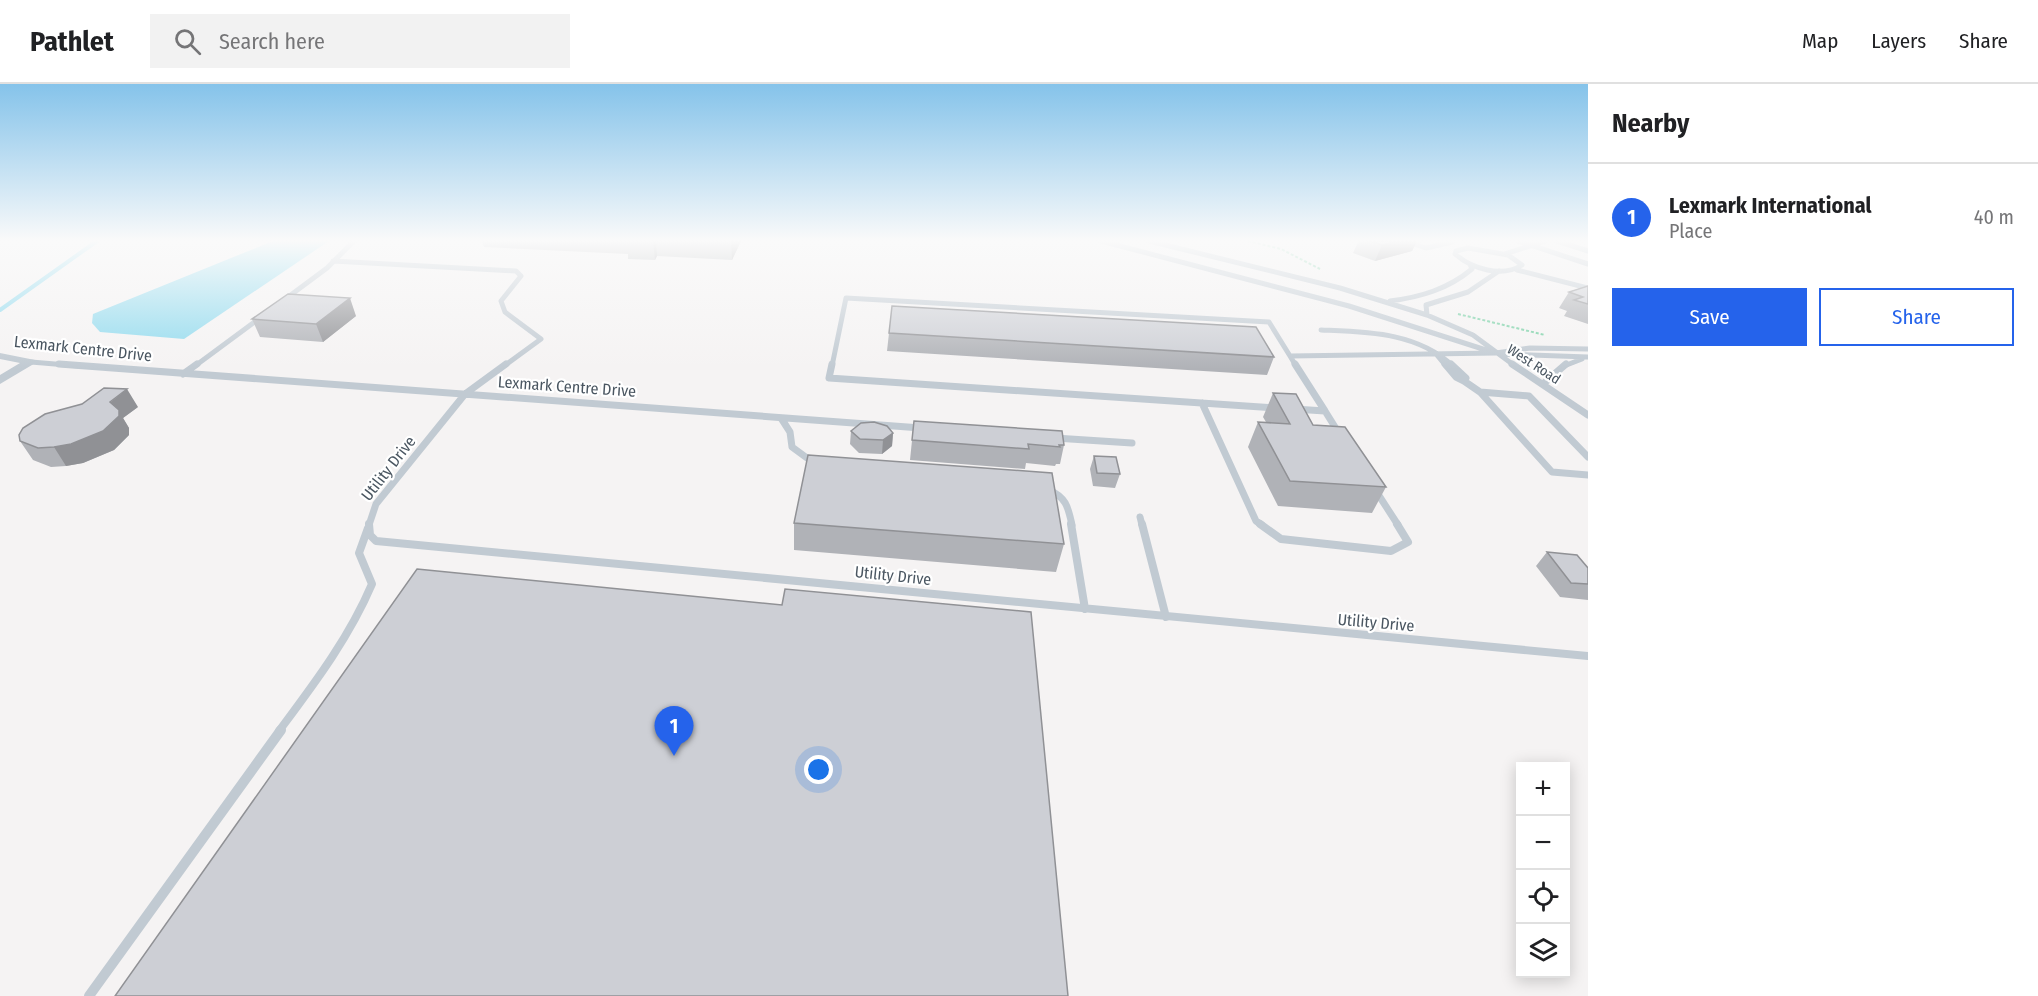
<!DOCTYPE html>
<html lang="en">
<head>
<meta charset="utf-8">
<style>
	:root { --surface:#fff; --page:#f2f2f2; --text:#202124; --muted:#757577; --line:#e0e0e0; --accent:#2563eb }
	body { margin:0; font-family:"Fira Sans Condensed",sans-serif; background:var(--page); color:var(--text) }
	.controls { position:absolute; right:18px; bottom:18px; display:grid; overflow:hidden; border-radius:0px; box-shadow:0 3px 15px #0003 }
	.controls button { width:54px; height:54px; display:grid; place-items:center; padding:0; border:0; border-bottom:2px solid var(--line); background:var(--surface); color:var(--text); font:30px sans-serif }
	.you { position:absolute; left:819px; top:686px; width:21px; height:21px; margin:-15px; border:4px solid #fff; border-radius:50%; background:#1a73e8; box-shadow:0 0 0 9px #1a73e833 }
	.badge { display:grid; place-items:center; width:39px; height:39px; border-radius:50%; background:var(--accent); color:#fff; font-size:20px; font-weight:700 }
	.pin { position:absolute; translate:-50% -50px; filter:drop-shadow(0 2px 3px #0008) }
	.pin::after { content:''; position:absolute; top:32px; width:21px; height:18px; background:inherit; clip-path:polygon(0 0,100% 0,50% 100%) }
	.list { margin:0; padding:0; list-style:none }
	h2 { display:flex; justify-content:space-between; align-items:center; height:78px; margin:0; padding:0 24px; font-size:26px }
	h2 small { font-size:20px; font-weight:400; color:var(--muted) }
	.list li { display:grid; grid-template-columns:39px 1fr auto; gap:18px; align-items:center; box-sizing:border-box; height:108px; padding:0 24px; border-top:2px solid var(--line) }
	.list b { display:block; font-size:22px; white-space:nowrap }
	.list p { margin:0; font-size:20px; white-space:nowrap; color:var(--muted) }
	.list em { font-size:20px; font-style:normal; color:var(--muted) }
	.actions { display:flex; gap:12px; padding:18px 24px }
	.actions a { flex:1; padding:14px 0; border:2px solid var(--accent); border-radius:0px; text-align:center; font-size:21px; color:var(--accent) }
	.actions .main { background:var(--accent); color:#fff }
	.icon { flex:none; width:33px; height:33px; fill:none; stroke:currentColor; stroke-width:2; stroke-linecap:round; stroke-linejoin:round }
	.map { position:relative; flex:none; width:1588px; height:912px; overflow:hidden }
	header { display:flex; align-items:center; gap:36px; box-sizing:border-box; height:84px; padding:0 30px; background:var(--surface); border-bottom:2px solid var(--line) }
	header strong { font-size:28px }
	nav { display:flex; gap:33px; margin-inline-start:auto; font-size:21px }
	.search { width:420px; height:54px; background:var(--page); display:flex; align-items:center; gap:15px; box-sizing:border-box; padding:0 21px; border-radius:0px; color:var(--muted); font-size:22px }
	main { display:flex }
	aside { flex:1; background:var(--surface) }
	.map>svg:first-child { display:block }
	.water { fill:#90daee }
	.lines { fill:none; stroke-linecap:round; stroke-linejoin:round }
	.stream { stroke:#90daee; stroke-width:4 }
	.path { stroke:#7ad0a6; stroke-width:2; stroke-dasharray:3 2; stroke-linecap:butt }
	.service-far3 { stroke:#c1cad2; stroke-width:5 }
	.service-far2 { stroke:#c1cad2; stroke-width:7 }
	.service-far1 { stroke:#c1cad2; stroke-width:8 }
	.service { stroke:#c1cad2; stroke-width:10 }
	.minor { fill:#c1cad2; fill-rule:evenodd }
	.wall { fill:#b0b2b7 }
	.shaded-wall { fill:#909195 }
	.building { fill:#cdcfd5; stroke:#909195; stroke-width:1.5 }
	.labels { text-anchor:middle; stroke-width:4.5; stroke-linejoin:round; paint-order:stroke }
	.far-street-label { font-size:14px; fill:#4a5661; stroke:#fff }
	.street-label { font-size:16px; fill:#4a5661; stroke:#fff }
</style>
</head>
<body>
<header>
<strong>Pathlet</strong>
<div class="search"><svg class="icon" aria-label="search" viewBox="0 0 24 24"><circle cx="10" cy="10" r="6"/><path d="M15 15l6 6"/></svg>Search here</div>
<nav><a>Map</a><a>Layers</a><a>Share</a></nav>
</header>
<main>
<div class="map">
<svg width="1588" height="912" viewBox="0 0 1588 912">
	<rect width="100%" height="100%" fill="#f5f3f3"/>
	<path class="water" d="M 273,157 L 329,157 L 184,255 L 100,248 L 92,239 L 93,230 Z"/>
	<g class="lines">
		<path class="stream" d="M 0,226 L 97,157"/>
		<path class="path" d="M 1248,157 L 1281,165 L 1320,185
			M 1458,230 L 1545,251"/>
		<path class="service-far3" d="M 1101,157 L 1349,222 L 1489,267
			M 1149,157 L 1340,204 L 1427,231 L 1473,251 L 1515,282
			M 1418,157 L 1411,159 L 1426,164 L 1452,158
			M 1518,157 L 1588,180
			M 1557,157 L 1588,167
			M 1468,164 L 1508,171 L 1522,181 C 1502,194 1472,185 1455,170 L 1456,167 Z
			M 1505,170 L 1545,157
			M 333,177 L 516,187 L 521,192 L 501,217 L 505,228 L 541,255 L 504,282
			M 1517,186 L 1588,204
			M 284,216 L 327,184 L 354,157
			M 1390,217 C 1421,213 1448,205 1472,185 L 1470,180
			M 1427,231 L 1426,221 L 1468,208 L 1499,187
			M 1321,246 C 1367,248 1417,248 1453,282
			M 1436,270 L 1446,282
			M 1500,270 L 1588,273
			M 31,278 L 79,282
			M 195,282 L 260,234
			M 832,282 L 846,214 L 1269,238 L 1290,272
			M 1296,282 L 1290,272 L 1496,269 L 1530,264 L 1588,265
			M 1564,282 L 1582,275"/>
		<path class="service-far2" d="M 59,280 L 921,344
			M 832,280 L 829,294 L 1276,324
			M 1445,280 L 1456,293 L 1464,297 L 1466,294 L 1451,280
			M 1512,280 L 1588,331
			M 183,290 L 197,280
			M 1464,297 L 1480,308 L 1552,388 L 1588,391
			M 1543,300 L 1566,280
			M 1480,308 L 1529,312 L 1588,373
			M 1202,319 L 1256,437 L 1262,441
			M 1294,325 L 1325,327 L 1295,280
			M 1325,327 L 1340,351
			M 781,334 L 790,348 L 792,363 L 807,374 L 818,376
			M 1055,354 L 1132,359
			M 1047,405 C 1066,413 1068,422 1072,441
			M 1376,407 L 1398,441
			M 1140,433 L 1142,441
			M 369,441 L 376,420 L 465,310 L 506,280"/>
		<path class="service-far1" d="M 369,440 L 370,451 L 376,457 L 1588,572
			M 1071,440 L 1085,525
			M 1142,440 L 1166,533
			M 1260,440 L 1281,455 L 1391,467 L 1408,458 L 1397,440
			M 279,647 C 314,600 349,554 372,500 L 359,469 L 368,444"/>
		<path class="service" d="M 89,912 L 281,646"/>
		<path class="minor" d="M 0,269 L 35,276 L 37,278 L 0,300 L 0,291 L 20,279 L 0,275 Z"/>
	</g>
	<path class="wall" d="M 482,157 L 741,157 L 732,176 L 657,172 L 655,176 L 628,175 L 628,170 L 484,163 Z
		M 1356,157 L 1417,157 L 1412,167 L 1375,177 L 1353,169 L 1358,158 Z
		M 1588,202 L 1588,240 L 1564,232 L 1567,227 L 1559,224 L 1569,208 Z
		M 356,232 L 323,258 L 260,253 L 252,235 Z
		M 889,249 L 1274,273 L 1267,291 L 887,267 Z
		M 1273,309 L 1313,341 L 1386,403 L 1372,429 L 1278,422 L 1248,363 L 1258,338 L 1266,338 L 1263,333 Z
		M 138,323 L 123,334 L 129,344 L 129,351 L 114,366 L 83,379 L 66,382 L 51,383 L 33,376 L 20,357 Z
		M 914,337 L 1064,361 L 1060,380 L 1056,380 L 1055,382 L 1026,379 L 1025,385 L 910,376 Z
		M 851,347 L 893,349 L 892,362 L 882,370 L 859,369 L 850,360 Z
		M 1094,372 L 1120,390 L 1115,404 L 1093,402 L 1090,385 Z
		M 794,439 L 1064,460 L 1056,488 L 794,466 Z
		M 1547,468 L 1588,484 L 1588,516 L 1560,513 L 1536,482 Z"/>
	<path class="shaded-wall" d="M 653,157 L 656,157 L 657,172 L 655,176 Z
		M 731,157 L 741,157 L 732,176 Z
		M 1398,157 L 1417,157 L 1412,167 L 1375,177 L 1382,161 Z
		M 350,214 L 356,232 L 323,258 L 316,240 Z
		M 127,305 L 138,323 L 123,334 L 129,344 L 129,351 L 114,366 L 83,379 L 66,382 L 54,363 Z
		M 893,349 L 892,362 L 882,370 L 883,356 Z"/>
	<path class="building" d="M 1370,157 L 1398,157 L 1382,161 Z
		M 1588,202 L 1588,220 L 1574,216 L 1583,213 L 1569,208 Z
		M 288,210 L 350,214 L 316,240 L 252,235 Z
		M 892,222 L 1256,243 L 1274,273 L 889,249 Z
		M 104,304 L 127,305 L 110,318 L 119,326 L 119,332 L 103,347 L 71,360 L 54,363 L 38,364 L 20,357 L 19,351 L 23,344 L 45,330 L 82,320 Z
		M 1273,309 L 1296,310 L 1313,341 L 1345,343 L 1386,403 L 1290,397 L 1258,338 L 1290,340 Z
		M 914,337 L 1062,347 L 1064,361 L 1059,361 L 1060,363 L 1028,360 L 1029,365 L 912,356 Z
		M 874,338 L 887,342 L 893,349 L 883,356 L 860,355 L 851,347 L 861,339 Z
		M 808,371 L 1052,389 L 1064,460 L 794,439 Z
		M 1094,372 L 1116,373 L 1120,390 L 1097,389 Z
		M 1547,468 L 1577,471 L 1588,484 L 1588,500 L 1571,499 Z
		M 417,485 L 782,521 L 785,505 L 1031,528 L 1068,912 L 115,912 Z"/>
	<linearGradient id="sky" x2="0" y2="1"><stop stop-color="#85c3ea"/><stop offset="0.55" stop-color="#fafafa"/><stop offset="1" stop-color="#fafafa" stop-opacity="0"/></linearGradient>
	<rect width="1588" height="285" fill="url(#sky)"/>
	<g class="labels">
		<g class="far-street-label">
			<text transform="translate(1534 280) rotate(33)" y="5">West Road</text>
		</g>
		<g class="street-label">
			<text transform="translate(83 264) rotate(6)" y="6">Lexmark Centre Drive</text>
			<text transform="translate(567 302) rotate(4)" y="6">Lexmark Centre Drive</text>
			<text transform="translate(388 384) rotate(-52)" y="6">Utility Drive</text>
			<text transform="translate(893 491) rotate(6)" y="6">Utility Drive</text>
			<text transform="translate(1376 538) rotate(5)" y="6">Utility Drive</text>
		</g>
	</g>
</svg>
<div class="controls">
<button>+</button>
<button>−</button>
<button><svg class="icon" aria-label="locate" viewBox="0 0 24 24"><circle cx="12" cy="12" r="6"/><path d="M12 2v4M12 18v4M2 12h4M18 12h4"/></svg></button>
<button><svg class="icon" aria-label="layers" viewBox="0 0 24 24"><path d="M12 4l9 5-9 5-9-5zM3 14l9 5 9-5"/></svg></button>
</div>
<div class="you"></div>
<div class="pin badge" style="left:674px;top:672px">1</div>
</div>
<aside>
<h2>Nearby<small></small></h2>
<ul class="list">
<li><span class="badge">1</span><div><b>Lexmark International</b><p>Place</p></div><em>40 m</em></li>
</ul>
<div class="actions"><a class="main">Save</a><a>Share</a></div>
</aside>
</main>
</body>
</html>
